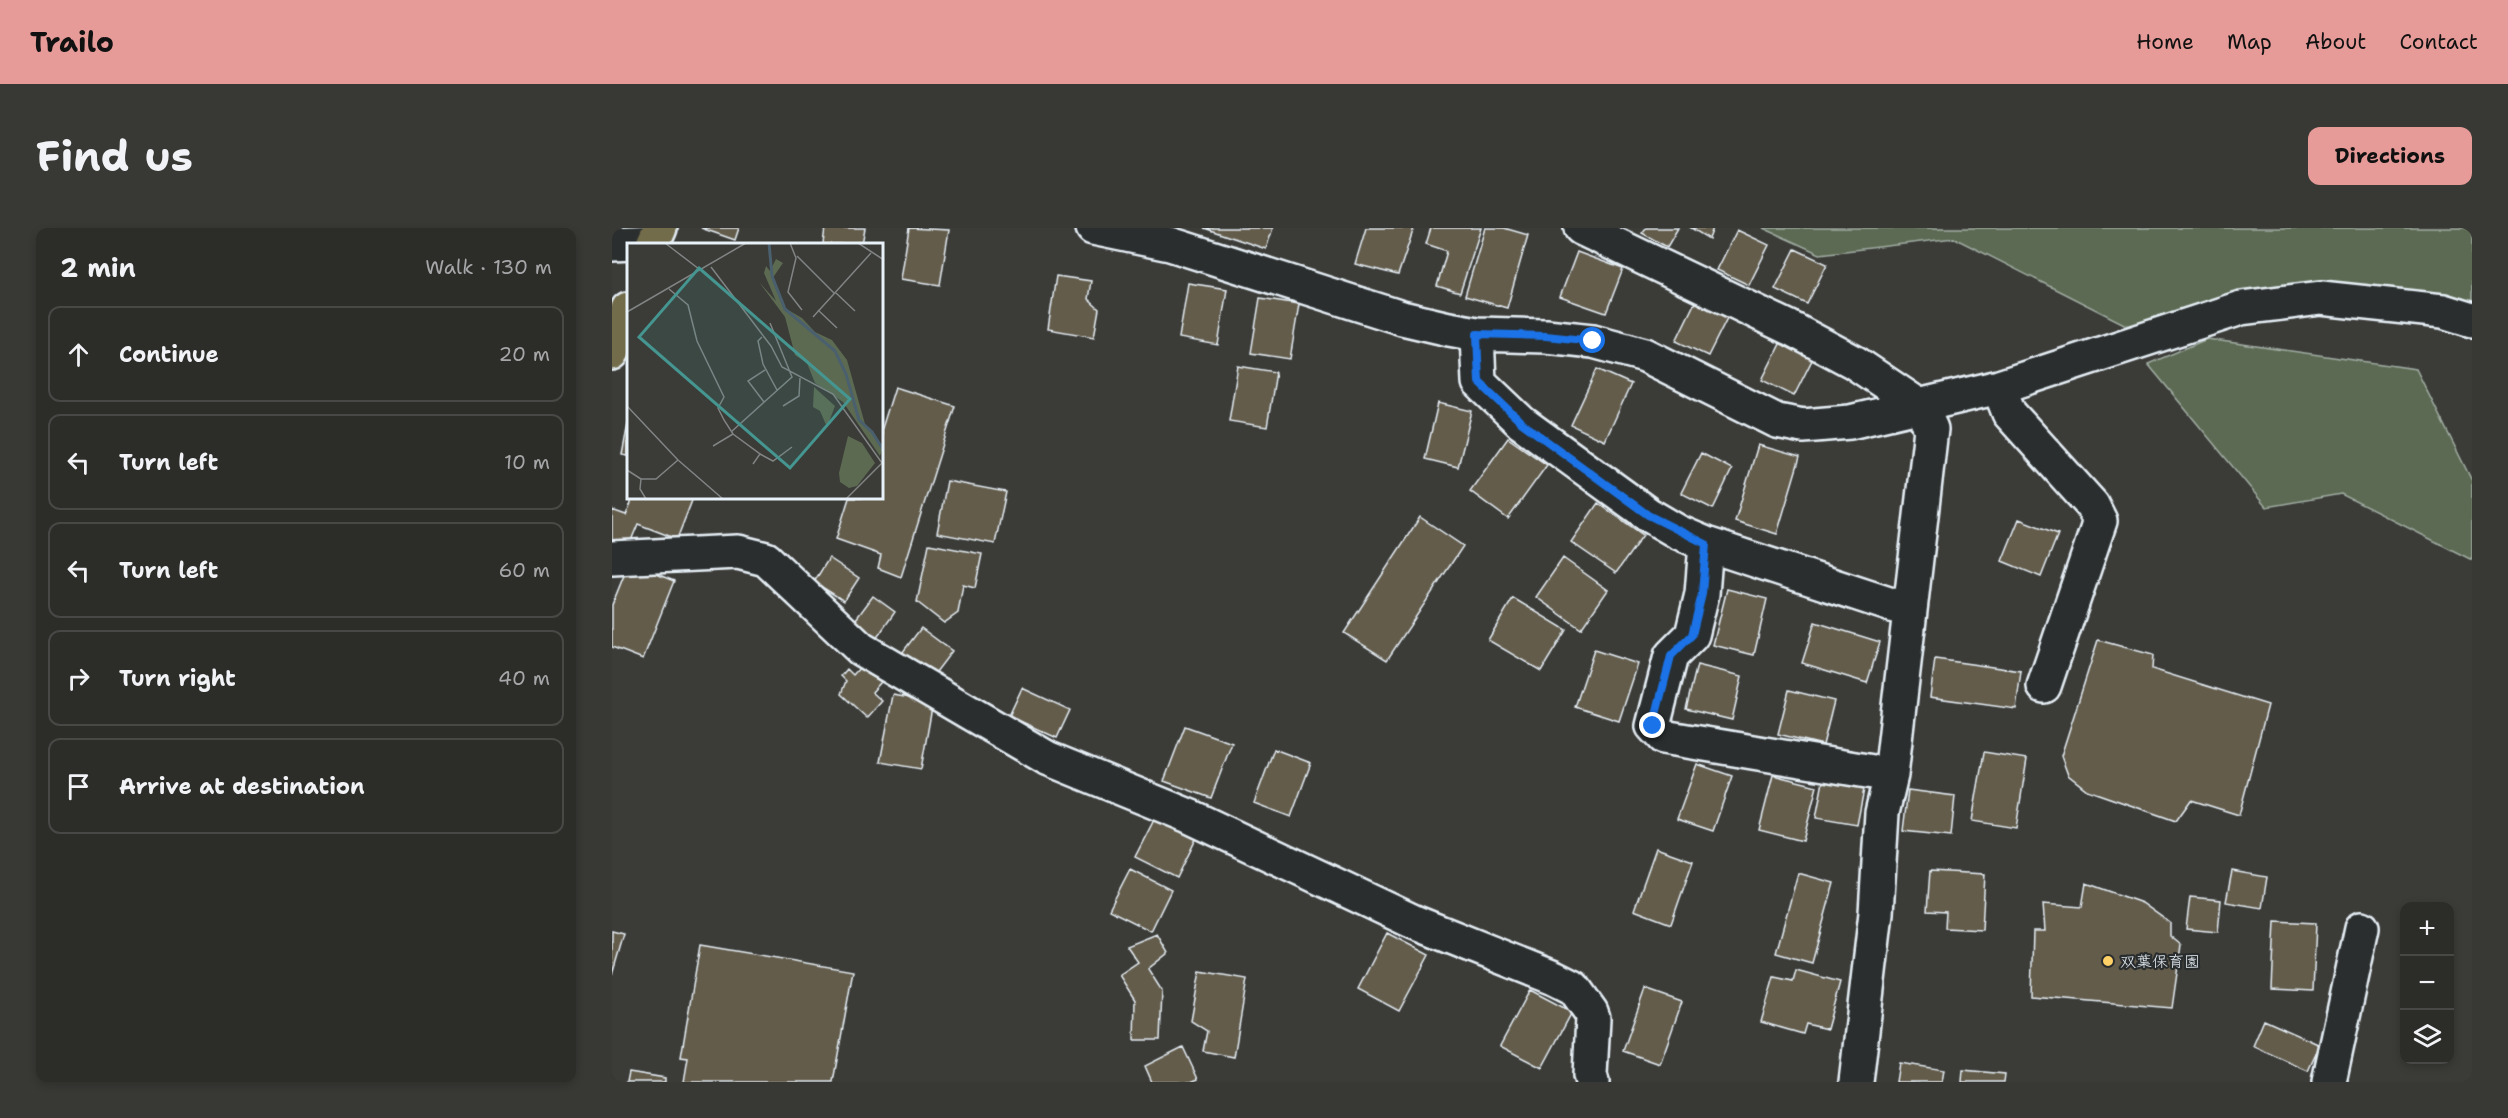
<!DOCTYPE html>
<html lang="en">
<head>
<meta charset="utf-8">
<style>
	:root { --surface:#2c2c29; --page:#383835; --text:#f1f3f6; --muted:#a6a7a8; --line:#484846; --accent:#e69b98 }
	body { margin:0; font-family:"Shantell Sans","Klee One",sans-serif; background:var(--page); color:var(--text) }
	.controls { position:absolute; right:18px; bottom:18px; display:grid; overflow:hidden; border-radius:12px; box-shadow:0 3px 9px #0003 }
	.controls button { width:54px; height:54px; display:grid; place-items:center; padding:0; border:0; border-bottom:2px solid var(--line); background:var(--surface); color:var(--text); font:30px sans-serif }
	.stop { position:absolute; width:18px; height:18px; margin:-14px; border:4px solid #1a73e8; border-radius:50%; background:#fff }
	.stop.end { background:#1a73e8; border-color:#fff; box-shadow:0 2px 6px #0008 }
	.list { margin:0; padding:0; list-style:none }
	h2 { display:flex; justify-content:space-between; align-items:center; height:78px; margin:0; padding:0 24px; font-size:26px }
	h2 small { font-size:20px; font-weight:400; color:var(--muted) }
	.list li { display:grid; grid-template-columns:39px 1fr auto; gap:18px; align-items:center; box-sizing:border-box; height:96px; margin:0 12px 12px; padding:0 12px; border:2px solid var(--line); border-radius:12px }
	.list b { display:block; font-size:22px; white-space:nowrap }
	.list em { font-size:20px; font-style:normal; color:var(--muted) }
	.icon { flex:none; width:33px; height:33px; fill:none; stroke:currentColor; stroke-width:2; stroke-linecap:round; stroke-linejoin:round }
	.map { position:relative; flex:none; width:1860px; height:854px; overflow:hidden; border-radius:12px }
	header { display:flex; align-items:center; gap:36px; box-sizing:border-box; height:84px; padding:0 30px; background:var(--accent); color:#111 }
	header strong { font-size:28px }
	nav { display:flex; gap:33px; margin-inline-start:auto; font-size:21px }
	.intro { display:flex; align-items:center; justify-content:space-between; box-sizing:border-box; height:144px; padding:0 36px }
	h1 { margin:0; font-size:42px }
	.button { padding:15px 27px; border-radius:12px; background:var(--accent); color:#111; font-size:21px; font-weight:700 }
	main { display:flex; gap:36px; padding:0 36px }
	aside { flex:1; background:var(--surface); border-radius:12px; box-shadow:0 3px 9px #0003 }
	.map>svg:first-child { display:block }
	.green { fill:#5c6a52; stroke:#a2aea5; stroke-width:1.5 }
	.building { fill:#635b4b; stroke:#e8f1f8; stroke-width:1.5 }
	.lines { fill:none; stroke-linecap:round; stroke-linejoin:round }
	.minor-casing { stroke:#e8f1f8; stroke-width:38 }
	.highway-casing { stroke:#e8f1f8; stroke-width:38 }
	.minor { stroke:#2a2d2e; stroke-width:33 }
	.highway { stroke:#726c4b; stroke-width:33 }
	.route { stroke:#1a73e8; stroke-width:8 }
	.poi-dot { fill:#ffd166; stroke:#2a2d2e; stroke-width:2 }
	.labels { text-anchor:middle; stroke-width:4.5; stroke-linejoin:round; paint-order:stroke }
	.poi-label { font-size:16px; fill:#e8f1f8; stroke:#2a2d2e; text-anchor:start }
	.inset-river { fill:none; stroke:#4a606e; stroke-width:3 }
	.inset-road { fill:none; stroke:#808484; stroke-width:1.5 }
	.view { fill:#459590; fill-opacity:0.15; stroke:#459590; stroke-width:3 }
	.inset-edge { fill:none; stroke:#e8f1f8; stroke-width:3 }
</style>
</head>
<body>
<header>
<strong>Trailo</strong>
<nav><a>Home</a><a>Map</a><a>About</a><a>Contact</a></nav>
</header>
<div class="intro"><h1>Find us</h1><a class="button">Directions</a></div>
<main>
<aside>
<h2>2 min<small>Walk · 130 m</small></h2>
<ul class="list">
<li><svg class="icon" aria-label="ahead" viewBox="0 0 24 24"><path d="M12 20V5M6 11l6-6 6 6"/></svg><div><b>Continue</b></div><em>20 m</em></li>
<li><svg class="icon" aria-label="left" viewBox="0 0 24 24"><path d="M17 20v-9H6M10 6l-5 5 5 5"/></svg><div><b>Turn left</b></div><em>10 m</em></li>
<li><svg class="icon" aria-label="left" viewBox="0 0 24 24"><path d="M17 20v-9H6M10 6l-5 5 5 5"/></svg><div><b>Turn left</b></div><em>60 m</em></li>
<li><svg class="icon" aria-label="right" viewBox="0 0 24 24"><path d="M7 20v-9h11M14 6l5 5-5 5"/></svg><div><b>Turn right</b></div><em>40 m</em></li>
<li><svg class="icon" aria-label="arrive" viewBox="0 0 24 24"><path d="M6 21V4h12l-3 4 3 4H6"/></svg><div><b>Arrive at destination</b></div></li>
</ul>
</aside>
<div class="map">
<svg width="1860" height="854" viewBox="0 0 1860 854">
	<rect width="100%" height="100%" fill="#3b3b37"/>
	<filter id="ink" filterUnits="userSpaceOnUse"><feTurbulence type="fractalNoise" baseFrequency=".0167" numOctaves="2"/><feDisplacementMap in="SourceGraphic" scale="12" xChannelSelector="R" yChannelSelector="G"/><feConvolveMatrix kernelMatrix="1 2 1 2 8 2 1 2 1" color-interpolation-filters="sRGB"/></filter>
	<g filter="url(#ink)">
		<path class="green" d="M 1151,0 L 1860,0 L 1860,76 L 1832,66 L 1710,59 L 1518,99 L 1342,10 L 1208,26 Z
			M 1595,111 L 1804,141 L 1860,253 L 1860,332 L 1729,266 L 1654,279 L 1536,136 Z"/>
		<path class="building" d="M 89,0 L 127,0 L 123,12 Z
			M 213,0 L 253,0 L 250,16 L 211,16 Z
			M 297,0 L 337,2 L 328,57 L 289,51 Z
			M 592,0 L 661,0 L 654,21 Z
			M 754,0 L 802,0 L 786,47 L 743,36 Z
			M 819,0 L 869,0 L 848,65 L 825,58 L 835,23 L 814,16 Z
			M 873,0 L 892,0 L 916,7 L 895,80 L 853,68 Z
			M 1034,0 L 1066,0 L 1055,19 L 1030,5 Z
			M 1079,0 L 1101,0 L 1097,11 Z
			M 1125,2 L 1157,17 L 1137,57 L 1105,42 Z
			M 1183,21 L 1215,36 L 1195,76 L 1163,61 Z
			M 965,24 L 1011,41 L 994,85 L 948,69 Z
			M 444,48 L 479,53 L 476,71 L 487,81 L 482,109 L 436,101 Z
			M 576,55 L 615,61 L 606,117 L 567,110 Z
			M 648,70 L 687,76 L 678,131 L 639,125 Z
			M 1084,72 L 1116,88 L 1096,128 L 1064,113 Z
			M 1170,112 L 1202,128 L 1182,168 L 1150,152 Z
			M 626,138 L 664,144 L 655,199 L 617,193 Z
			M 985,141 L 1019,156 L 993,213 L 959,197 Z
			M 283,159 L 343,178 L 289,349 L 266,340 L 269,327 L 224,311 L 237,270 L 270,270 L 270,200 Z
			M 826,175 L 860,183 L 846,239 L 813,231 Z
			M 16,196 L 16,228 L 10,227 Z
			M 896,210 L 935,237 L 896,291 L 858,263 Z
			M 1146,217 L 1188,229 L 1165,306 L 1123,293 Z
			M 1089,225 L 1120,241 L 1101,281 L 1069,265 Z
			M 335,253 L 394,264 L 383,316 L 325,305 Z
			M 21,270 L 81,270 L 65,311 L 26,296 L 18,315 L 0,313 L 0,282 L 14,287 Z
			M 986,275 L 1031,307 L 1004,345 L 959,314 Z
			M 808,289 L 851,318 L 775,432 L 732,405 Z
			M 1407,291 L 1446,306 L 1429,349 L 1390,333 Z
			M 317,316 L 370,326 L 363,360 L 351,357 L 346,385 L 332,395 L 305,374 Z
			M 217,330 L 247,350 L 232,373 L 202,354 Z
			M 951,330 L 996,362 L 969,401 L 924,369 Z
			M 17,335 L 62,353 L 31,431 L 0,419 L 0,377 Z
			M 1115,361 L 1155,371 L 1142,427 L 1101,417 Z
			M 261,368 L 283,384 L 264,411 L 241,395 Z
			M 901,370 L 954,402 L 929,443 L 876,412 Z
			M 1203,394 L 1268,414 L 1255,455 L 1190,435 Z
			M 309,400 L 340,423 L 321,448 L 290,425 Z
			M 1486,412 L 1541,427 L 1540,441 L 1656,477 L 1627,587 L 1579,572 L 1564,593 L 1475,562 L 1456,547 L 1449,528 Z
			M 982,422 L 1026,436 L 1007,493 L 963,479 Z
			M 1323,431 L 1409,443 L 1404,481 L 1318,469 Z
			M 250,437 L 269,454 L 260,464 L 270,473 L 255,490 L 229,466 L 234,453 L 229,448 L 235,441 L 241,447 Z
			M 1085,437 L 1130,448 L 1120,492 L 1074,481 Z
			M 410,460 L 458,482 L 445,510 L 397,488 Z
			M 1177,462 L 1222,473 L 1211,517 L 1166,506 Z
			M 281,467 L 321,474 L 309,541 L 268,534 Z
			M 573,498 L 620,515 L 599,570 L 552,553 Z
			M 662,521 L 699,535 L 679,589 L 642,575 Z
			M 1372,524 L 1415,531 L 1404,600 L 1360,593 Z
			M 1085,536 L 1120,548 L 1101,603 L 1065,591 Z
			M 1161,547 L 1205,558 L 1191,613 L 1147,602 Z
			M 1212,548 L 1253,556 L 1245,597 L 1204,590 Z
			M 1296,562 L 1343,568 L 1339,608 L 1291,603 Z
			M 544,588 L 585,609 L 565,650 L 523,629 Z
			M 1044,620 L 1081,633 L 1059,696 L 1022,682 Z
			M 518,641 L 559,662 L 539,703 L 497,682 Z
			M 1318,643 L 1373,646 L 1370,702 L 1333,700 L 1334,684 L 1315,683 Z
			M 1620,643 L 1655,649 L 1650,680 L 1614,674 Z
			M 1186,645 L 1222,655 L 1200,735 L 1164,725 Z
			M 1474,655 L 1530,675 L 1558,695 L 1558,708 L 1569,717 L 1560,780 L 1419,768 L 1421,703 L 1433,703 L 1431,676 L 1470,679 Z
			M 1578,669 L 1609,672 L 1606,704 L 1574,701 Z
			M 1663,693 L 1704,695 L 1701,763 L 1660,761 Z
			M 0,703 L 12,706 L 0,747 Z
			M 775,705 L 817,727 L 787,783 L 746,761 Z
			M 545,706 L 556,725 L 536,741 L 550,763 L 548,812 L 522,812 L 523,772 L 507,747 L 526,734 L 515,718 Z
			M 88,717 L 241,743 L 221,854 L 72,854 L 76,830 L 69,829 Z
			M 1184,742 L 1228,754 L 1215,801 L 1194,796 L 1191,806 L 1149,794 L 1162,749 L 1181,753 Z
			M 588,743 L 635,751 L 622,829 L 591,823 L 595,803 L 579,793 Z
			M 1033,761 L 1070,774 L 1048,836 L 1011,823 Z
			M 918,762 L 960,784 L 930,840 L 888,818 Z
			M 1652,792 L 1708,817 L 1696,843 L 1641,818 Z
			M 571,819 L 586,851 L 579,854 L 540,854 L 533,838 Z
			M 1287,835 L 1332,842 L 1330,854 L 1284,854 Z
			M 1351,842 L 1393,846 L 1392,854 L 1350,854 Z
			M 17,844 L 53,850 L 53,854 L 15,854 Z"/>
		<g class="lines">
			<g class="minor-casing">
				<path id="minor" d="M 481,0 L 558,16 L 790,90 L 837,101 L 865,106 L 934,108 L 981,113 L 1033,127 L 1165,193 L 1191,198 L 1238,194 L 1387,159 L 1629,80 L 1709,70 L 1831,83 L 1860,92
					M 969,0 L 1178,100 L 1242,134 L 1309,179 L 1319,201 L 1279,547 L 1270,585 L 1264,685 L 1244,854
					M 0,16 L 42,14
					M 865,106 L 867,154 L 910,195 L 1037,287 L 1066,304 L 1094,316 L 1298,383
					M 1387,159 L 1397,185 L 1480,277 L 1488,293 L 1432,458
					M 1094,316 L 1090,366 L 1080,407 L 1059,428 L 1041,498 L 1051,509 L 1279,547
					M 0,330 L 126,324 L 154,331 L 249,421 L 435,530 L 577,588 L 802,694 L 942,750 L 962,760 L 979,784 L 981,790 L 978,847 L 980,854
					M 1717,854 L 1750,700"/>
			</g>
			<g class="highway-casing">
				<path id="highway" d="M 41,16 L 48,0
					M 0,125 L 16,81"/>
			</g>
			<use href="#minor" class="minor"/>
			<use href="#highway" class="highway"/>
		</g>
	</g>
	<g class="lines" filter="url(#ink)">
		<path class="route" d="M 981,113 L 934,108 L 865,106 L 867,154 L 910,195 L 1036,287 L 1094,316 L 1090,366 L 1080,407 L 1059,428 L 1041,498"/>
	</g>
	<circle class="poi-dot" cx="1496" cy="733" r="6"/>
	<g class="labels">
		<g class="poi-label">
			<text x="1508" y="739">双葉保育園</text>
		</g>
	</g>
	<g transform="translate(15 15)">
		<rect width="256" height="256" fill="#3b3b37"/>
		<path d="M 149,16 L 156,20 L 145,36 L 156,64 L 175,75 L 188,89 L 205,97 L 220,117 L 238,181 L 256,204 L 253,213 L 216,159 L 188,140 L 180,120 L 168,112 L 158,74 L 132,39 L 149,58 L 137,30 L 139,23 L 143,28 ZM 187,144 L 208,163 L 200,184 L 193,168 L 186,164 ZM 221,193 L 235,200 L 248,220 L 230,243 L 222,245 L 213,239 L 212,230 Z" fill="#5c6a52"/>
		<path class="inset-river" d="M 142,0 L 145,33 L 158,66 L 208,108 L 219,131 L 232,177 L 245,189 L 257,208"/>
		<path class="inset-road" d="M 38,0 L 72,26M 163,0 L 169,15 L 161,49 L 175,67M 231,0 L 257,17M 170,13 L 208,51M 84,24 L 144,103 L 155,124 L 206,151 L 255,220M 42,46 L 61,62 L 70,98 L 97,154 L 91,165 L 97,177 L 106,191 L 133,211 L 126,221M 209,50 L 228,68M 191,67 L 210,85M 0,69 L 119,0M 186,74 L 244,10M 135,94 L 131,98 L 136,121 L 150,147M 137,159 L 121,138 L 138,127M 0,163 L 51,217 L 96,256M 156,163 L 172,153 L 173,135M 104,189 L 165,134 L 143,80M 86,203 L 106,191M 133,211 L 146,218 L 165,204M 0,227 L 14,236 L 13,246 L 19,256M 14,236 L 29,236 L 51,217M 219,256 L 256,219"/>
		<path class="view" d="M 72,25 L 223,156 L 163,225 L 12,94 Z"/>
		<rect width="256" height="256" class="inset-edge"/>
	</g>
</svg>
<div class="controls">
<button>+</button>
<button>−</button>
<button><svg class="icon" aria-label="layers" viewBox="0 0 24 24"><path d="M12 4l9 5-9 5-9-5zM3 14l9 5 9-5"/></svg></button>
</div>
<div class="stop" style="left:981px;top:113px"></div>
<div class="stop end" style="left:1041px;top:498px"></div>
</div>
</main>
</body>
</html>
